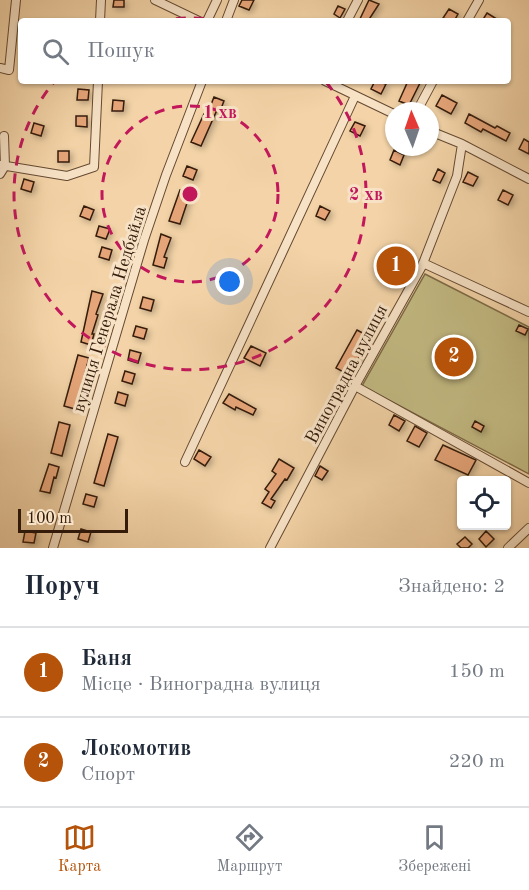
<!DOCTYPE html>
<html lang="uk">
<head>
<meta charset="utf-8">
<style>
	:root { --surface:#fff; --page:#f6f6f7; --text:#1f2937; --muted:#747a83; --line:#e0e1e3; --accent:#b45309 }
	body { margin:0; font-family:"Old Standard TT",serif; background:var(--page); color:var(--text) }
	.controls { position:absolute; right:18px; bottom:18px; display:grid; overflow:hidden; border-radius:6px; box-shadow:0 2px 4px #0004 }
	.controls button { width:54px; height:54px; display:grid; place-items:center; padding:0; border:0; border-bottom:2px solid var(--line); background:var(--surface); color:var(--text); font:30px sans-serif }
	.compass { position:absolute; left:385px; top:102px; width:54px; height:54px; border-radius:50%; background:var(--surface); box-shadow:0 2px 4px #0004; rotate:358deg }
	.scale { position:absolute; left:18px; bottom:15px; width:110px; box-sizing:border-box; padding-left:6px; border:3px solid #341b0a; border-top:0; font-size:16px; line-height:21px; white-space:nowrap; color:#341b0a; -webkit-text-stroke:4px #f7e2c6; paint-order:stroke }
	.you { position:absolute; left:230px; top:282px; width:21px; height:21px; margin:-15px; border:4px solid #fff; border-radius:50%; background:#1a73e8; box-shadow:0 0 0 9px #1a73e833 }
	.badge { display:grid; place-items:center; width:39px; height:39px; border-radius:50%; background:var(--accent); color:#fff; font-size:20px; font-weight:700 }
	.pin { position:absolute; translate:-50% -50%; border:3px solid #fff; box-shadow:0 2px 6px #0006 }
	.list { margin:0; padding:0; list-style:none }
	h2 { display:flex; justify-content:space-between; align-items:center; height:78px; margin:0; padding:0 24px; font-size:26px }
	h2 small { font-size:20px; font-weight:400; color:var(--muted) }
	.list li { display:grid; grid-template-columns:39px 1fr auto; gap:18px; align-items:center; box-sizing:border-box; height:90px; padding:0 24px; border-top:2px solid var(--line) }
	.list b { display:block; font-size:22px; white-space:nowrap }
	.list p { margin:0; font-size:20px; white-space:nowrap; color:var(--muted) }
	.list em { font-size:20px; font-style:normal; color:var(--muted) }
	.icon { flex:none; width:33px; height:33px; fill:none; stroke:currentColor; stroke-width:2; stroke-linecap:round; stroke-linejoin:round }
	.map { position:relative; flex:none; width:529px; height:548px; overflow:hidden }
	.search { position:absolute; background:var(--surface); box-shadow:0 2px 4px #0004; left:18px; right:18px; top:18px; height:66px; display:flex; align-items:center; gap:15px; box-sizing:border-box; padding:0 21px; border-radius:6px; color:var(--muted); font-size:22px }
	.sheet { height:258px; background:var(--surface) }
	nav { display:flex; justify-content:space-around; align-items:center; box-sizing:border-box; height:84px; border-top:2px solid var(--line); background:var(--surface); font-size:16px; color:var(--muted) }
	nav a { display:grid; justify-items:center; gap:3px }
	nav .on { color:var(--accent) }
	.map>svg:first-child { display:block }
	.green { fill:#c3ba82; stroke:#7c6a46; stroke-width:1.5 }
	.building { fill:#e6a579; stroke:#341b0a; stroke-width:1.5; filter:url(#shadow) }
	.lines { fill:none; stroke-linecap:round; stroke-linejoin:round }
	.minor-casing { stroke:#644931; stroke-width:10 }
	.minor { stroke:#f7e2c6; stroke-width:8 }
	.ring { fill:none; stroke:#c2185b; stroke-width:3; stroke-dasharray:10 8 }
	.labels { text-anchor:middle; stroke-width:6; stroke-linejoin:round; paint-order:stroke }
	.street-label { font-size:18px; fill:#341b0a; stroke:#f7e2c6 }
	.centre { fill:#c2185b; stroke:#f7e2c6; stroke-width:3 }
	.ring-label { font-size:18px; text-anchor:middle; font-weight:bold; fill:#c2185b; stroke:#f7e2c6; stroke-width:6; stroke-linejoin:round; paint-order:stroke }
</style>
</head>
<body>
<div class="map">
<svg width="529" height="548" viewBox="0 0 529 548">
	<defs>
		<filter id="shadow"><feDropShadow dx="2.5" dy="2.5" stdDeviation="3" flood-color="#0004"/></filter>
	</defs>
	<rect width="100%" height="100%" fill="#f3d3a7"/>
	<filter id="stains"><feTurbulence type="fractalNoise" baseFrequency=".00333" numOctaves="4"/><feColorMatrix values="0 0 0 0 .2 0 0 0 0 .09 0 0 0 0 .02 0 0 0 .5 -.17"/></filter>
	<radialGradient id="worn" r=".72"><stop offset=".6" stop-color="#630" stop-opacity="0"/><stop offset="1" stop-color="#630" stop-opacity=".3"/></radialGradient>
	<path class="green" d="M 425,274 L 529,327 L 529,474 L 362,386 Z"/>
	<path class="building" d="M 114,0 L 124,0 L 124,7 L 113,7 Z
		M 242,0 L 254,0 L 249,10 L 239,6 Z
		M 369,0 L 379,4 L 368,21 L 359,21 Z
		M 338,6 L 345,9 L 340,18 L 334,14 Z
		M 449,9 L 458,14 L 454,21 L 443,18 Z
		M 487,13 L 500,21 L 482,21 Z
		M 375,81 L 386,84 L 381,94 L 371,89 Z
		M 408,81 L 421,81 L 409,105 L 399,101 Z
		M 78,89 L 89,90 L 88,100 L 77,100 Z
		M 442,95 L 457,103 L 451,114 L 436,106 Z
		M 214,97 L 224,101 L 220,111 L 217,110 L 201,146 L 191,142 L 204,114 L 207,115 Z
		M 113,100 L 124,101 L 123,111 L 112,111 Z
		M 469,114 L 495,128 L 497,126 L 510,133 L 506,141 L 483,129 L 481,132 L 465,123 Z
		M 76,116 L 87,116 L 87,127 L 76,126 Z
		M 355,122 L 365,126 L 360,136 L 350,131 Z
		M 34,123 L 44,126 L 41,136 L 31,133 Z
		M 524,139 L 529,142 L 529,154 L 519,149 Z
		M 394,150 L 404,155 L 400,165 L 390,160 Z
		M 58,151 L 69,151 L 69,162 L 58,162 Z
		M 187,166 L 197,170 L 193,180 L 183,176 Z
		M 438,169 L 445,173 L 440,183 L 433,180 Z
		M 468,172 L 478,177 L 473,186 L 463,182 Z
		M 24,179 L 34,182 L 31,192 L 21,189 Z
		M 180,190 L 190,194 L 180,224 L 169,221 Z
		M 503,190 L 513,195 L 508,205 L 498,200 Z
		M 84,206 L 94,210 L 90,220 L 80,216 Z
		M 320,206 L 330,211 L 325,220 L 316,216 Z
		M 99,226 L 110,229 L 106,239 L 96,236 Z
		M 161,234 L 171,238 L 164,257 L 167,258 L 164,268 L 153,265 Z
		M 102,247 L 112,250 L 109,260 L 99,257 Z
		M 399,253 L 405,255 L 400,265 L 405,267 L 402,273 L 387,266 L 390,260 L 395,262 Z
		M 92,291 L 103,294 L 96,314 L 98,315 L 92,334 L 94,334 L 91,345 L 81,342 Z
		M 143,297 L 154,300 L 151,311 L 140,308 Z
		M 519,325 L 528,329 L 525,335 L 516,331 Z
		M 136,326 L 147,329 L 144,339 L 133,336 Z
		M 357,330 L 370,337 L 349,375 L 336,368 Z
		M 251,346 L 266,353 L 260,366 L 244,358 Z
		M 130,350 L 141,353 L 138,363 L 128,360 Z
		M 78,355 L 89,358 L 75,409 L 64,406 Z
		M 125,371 L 135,374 L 132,384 L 122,381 Z
		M 118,392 L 128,395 L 125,406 L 115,403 Z
		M 229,394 L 256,409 L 253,415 L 236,407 L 235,410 L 223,403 Z
		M 394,415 L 405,421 L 399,431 L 389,425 Z
		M 475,421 L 484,426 L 481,432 L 472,427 Z
		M 59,422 L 70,425 L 62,456 L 51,453 Z
		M 415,426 L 427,433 L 419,447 L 407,441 Z
		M 108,434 L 118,437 L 104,486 L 94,483 Z
		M 443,445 L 476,460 L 468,475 L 435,460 Z
		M 199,450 L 211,457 L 205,466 L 194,459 Z
		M 279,459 L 294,468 L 287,480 L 285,479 L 271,499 L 275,501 L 271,508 L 262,503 L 269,492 L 265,489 L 276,474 L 272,471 Z
		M 49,464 L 59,467 L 56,478 L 54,477 L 50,493 L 40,491 Z
		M 320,466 L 328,471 L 322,480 L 315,476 Z
		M 86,494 L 97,497 L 94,507 L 83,504 Z
		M 81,529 L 91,532 L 88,542 L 78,539 Z
		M 25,531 L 36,533 L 34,543 L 23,542 Z
		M 486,531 L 494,539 L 486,547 L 479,539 Z
		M 465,537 L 472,544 L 468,548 L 461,548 L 457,544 Z"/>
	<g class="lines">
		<g class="minor-casing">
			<path id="minor" d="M 155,0 L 199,21
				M 100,21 L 101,0
				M 207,21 L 217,0
				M 226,21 L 234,0
				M 347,21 L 358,0
				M 467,21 L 479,0
				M 0,68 L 9,70 L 16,0
				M 325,81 L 394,114
				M 417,111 L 433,81
				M 430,131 L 462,144 L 529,179
				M 0,165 L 67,176 L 94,167 L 98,81
				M 0,174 L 5,166 L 4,136
				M 423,263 L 529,312
				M 355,386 L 529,483
				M 185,462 L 355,96
				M 53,548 L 144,240 L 166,175 L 202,81
				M 270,548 L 355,386 L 422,266 L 457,176 L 462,144
				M 508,548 L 529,528"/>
		</g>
		<use href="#minor" class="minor"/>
	</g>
	<g class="ring">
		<circle cx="190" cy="194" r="88"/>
		<path d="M158 21A176 176 0 0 1 222 21M326 82A176 176 0 1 1 54 82"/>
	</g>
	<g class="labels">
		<g class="street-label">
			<text transform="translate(109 309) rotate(-73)" y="6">вулиця Генерала Недбайла</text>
			<text transform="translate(346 374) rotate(-62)" y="6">Виноградна вулиця</text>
		</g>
	</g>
	<circle cx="190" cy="194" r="9" class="centre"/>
	<g class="ring-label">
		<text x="220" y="118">1 хв</text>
		<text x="366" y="200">2 хв</text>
	</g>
	<rect width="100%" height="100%" filter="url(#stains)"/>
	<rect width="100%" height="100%" fill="url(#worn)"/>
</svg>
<div class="controls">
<button><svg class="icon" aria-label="locate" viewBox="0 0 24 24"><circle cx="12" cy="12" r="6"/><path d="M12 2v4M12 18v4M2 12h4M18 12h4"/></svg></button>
</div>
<svg class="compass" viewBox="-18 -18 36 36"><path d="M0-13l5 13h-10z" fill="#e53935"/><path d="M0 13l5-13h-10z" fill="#747a83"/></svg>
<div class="scale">100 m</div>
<div class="you"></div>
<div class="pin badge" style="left:396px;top:266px">1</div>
<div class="pin badge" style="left:454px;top:357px">2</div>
<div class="search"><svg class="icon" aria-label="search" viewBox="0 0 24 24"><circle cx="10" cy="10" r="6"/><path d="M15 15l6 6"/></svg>Пошук</div>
</div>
<section class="sheet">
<h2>Поруч<small>Знайдено: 2</small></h2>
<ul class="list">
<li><span class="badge">1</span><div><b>Баня</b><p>Місце · Виноградна вулиця</p></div><em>150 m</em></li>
<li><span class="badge">2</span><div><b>Локомотив</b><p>Спорт</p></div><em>220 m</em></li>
</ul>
</section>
<nav>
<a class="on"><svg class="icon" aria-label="map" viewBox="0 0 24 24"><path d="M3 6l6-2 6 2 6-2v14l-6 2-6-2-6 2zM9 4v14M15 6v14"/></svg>Карта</a>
<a><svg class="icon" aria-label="directions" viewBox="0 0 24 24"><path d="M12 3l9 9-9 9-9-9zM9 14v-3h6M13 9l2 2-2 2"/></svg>Маршрут</a>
<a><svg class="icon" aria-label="saved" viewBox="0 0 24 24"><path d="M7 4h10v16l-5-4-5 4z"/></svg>Збережені</a>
</nav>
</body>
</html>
